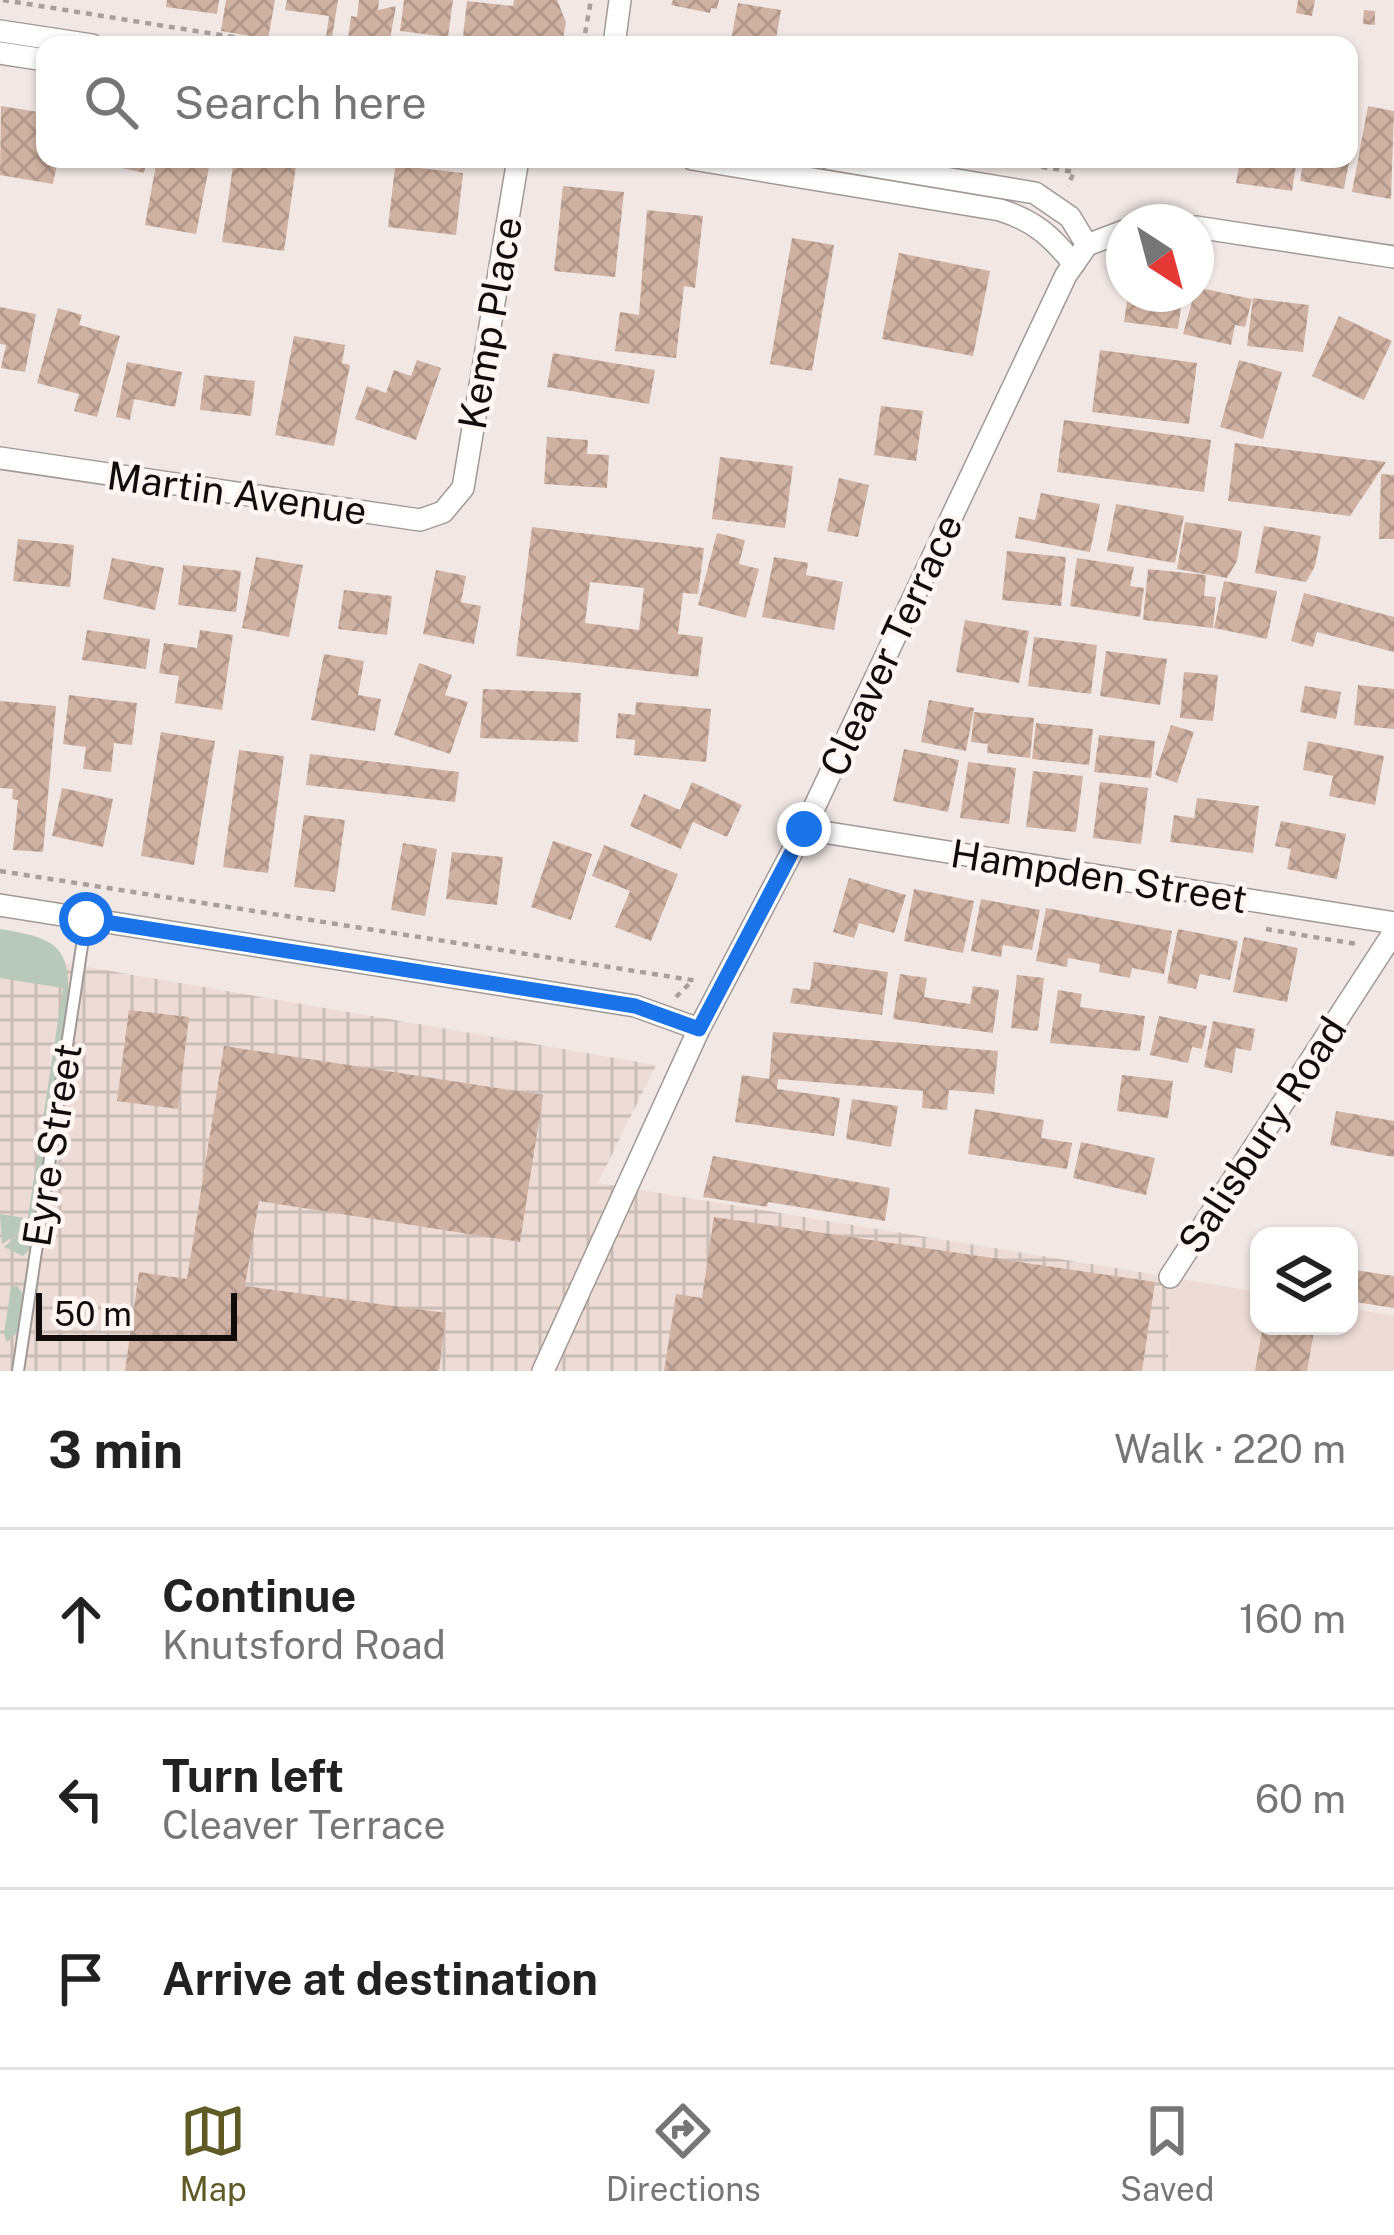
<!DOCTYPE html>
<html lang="en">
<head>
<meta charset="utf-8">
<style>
	:root { --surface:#fff; --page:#f6f6f6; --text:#222; --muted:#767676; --line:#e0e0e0; --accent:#605a26 }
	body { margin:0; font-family:"Public Sans",sans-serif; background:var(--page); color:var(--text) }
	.controls { position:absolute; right:36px; bottom:36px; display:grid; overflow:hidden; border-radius:24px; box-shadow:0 3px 9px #0004 }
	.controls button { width:108px; height:108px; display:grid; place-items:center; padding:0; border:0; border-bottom:3px solid var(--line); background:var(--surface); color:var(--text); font:60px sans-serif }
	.compass { position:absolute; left:1106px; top:204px; width:108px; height:108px; border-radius:50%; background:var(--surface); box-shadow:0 3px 9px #0004; rotate:144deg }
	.scale { position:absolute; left:36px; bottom:30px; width:201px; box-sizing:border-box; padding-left:12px; border:6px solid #100d0c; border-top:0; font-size:33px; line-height:42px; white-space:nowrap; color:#100d0c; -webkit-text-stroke:9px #fff6f2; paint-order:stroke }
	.stop { position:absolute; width:36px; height:36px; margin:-27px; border:9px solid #1a73e8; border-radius:50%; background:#fff }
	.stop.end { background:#1a73e8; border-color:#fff; box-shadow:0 3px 12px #0008 }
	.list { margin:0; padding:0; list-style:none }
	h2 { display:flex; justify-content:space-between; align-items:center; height:156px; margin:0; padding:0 48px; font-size:51px }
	h2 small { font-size:39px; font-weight:400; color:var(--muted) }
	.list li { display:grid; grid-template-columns:78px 1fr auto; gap:36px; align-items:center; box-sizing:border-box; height:180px; padding:0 48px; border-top:3px solid var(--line) }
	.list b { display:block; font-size:45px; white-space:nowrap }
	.list p { margin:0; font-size:39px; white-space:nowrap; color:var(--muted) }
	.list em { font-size:39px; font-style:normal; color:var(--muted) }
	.icon { flex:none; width:66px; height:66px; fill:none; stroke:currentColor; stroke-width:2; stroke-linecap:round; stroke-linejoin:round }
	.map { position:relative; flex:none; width:1394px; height:1371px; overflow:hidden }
	.search { position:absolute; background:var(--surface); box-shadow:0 3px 9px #0004; left:36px; right:36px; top:36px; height:132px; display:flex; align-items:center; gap:30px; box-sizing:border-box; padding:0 42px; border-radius:24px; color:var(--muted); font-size:45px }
	.sheet { height:696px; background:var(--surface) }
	nav { display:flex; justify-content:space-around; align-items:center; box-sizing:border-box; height:168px; border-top:3px solid var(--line); background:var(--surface); font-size:33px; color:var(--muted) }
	nav a { display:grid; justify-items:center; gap:6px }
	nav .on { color:var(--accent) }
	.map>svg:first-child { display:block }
	.built { fill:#eddcd5 }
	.industrial { fill:url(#industrial-grid) }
	.green { fill:#b8c8bb }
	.building { fill:url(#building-cross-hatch); fill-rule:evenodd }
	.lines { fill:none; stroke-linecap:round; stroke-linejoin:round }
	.service-casing { stroke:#a19996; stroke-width:14 }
	.minor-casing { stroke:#a19996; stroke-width:24 }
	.path { stroke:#a69f9c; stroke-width:4.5; stroke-dasharray:6 6; stroke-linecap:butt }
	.service { stroke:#fff; stroke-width:10 }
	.minor { stroke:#fff; stroke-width:21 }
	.route { stroke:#1a73e8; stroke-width:15 }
	.labels { text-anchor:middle; stroke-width:9; stroke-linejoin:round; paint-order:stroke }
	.street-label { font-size:39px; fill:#100d0c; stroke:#fff6f2 }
</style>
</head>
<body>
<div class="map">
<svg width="1394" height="1371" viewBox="0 0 1394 1371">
	<defs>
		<pattern id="industrial-grid" width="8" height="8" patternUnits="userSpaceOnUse" patternTransform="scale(3)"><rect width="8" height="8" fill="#eddcd5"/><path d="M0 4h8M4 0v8" fill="none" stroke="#cabcb6"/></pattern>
		<pattern id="building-cross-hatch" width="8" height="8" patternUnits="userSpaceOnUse" patternTransform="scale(3)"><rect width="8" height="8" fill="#d0b2a2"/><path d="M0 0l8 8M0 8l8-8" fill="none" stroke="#b2988a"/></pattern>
	</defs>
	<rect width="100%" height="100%" fill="#f1e8e5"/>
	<path class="built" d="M 1170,1277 L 1259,1292 L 1259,1326 L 1349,1326 L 1349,1308 L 1394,1316 L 1394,1371 L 1168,1371 Z"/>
	<path class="industrial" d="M 0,952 L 656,1065 L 598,1183 L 1170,1277 L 1168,1371 L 0,1371 Z"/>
	<path class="green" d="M 0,929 C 54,938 72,944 68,1004 L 31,1248 L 23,1256 L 4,1247 L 26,1228 L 2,1244 L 0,1214 L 24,1218 L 27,1223 L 63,988 L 0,978 Z
		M 17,1286 L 23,1294 L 17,1333 L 7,1342 L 4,1334 L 11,1287 Z"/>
	<path class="building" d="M 167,0 L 219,0 L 217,14 L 166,7 Z
		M 226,0 L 275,0 L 268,39 L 221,31 Z
		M 287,0 L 338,0 L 332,38 L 326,37 L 329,16 L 285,10 Z
		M 359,0 L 379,0 L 378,10 L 396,6 L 390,39 L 376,37 L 375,43 L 348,39 L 351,16 L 357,17 Z
		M 404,0 L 453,0 L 448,37 L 400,31 Z
		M 514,0 L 557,0 L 566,22 L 562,45 L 462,45 L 467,1 L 513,6 Z
		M 673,0 L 719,0 L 717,9 L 711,8 L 710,13 L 671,5 Z
		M 1298,0 L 1315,0 L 1312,16 L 1296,13 Z
		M 738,3 L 781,10 L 775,45 L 730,45 Z
		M 1364,10 L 1375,11 L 1375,25 L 1363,24 Z
		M 1,106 L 45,113 L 45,159 L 58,159 L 53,184 L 0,175 Z
		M 1368,106 L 1394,111 L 1391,199 L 1352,192 Z
		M 82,159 L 147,159 L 144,173 Z
		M 157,159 L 210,162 L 196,234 L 145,225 Z
		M 234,159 L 297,159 L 284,251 L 222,242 Z
		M 396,159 L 420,159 L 419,168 L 463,173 L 456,235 L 388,227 Z
		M 1240,159 L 1297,159 L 1292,191 L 1236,183 Z
		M 1304,159 L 1349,162 L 1344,189 L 1300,181 Z
		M 563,186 L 624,192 L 615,277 L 554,271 Z
		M 647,210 L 703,216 L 695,288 L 684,286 L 676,358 L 615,351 L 620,312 L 639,315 Z
		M 792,238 L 834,245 L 812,371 L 770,364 Z
		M 899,253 L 990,271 L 973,356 L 882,339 Z
		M 1196,287 L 1252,299 L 1245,327 L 1235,325 L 1231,345 L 1183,334 Z
		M 1128,294 L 1183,294 L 1178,329 L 1124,322 Z
		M 1253,298 L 1309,305 L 1303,352 L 1247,346 Z
		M 0,307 L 36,314 L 25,372 L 1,368 L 6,345 L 0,344 Z
		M 58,308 L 82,315 L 79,325 L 120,336 L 97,417 L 74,411 L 79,394 L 37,383 Z
		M 1339,316 L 1392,341 L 1364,400 L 1312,376 Z
		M 294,336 L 345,345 L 342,363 L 350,365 L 334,446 L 275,435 Z
		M 1100,350 L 1197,363 L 1189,424 L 1092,412 Z
		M 553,353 L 655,370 L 649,404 L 547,387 Z
		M 417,360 L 441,368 L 416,440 L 355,419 L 367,386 L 386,393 L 394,370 L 411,376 Z
		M 1239,360 L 1282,372 L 1263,439 L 1220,427 Z
		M 127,362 L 182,372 L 175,407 L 134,399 L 130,420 L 116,417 Z
		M 204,375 L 255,381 L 251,416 L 200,410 Z
		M 881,406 L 923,411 L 916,461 L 874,455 Z
		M 1064,420 L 1211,440 L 1204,492 L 1057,472 Z
		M 547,437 L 588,440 L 587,454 L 609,455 L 607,488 L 544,484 Z
		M 1235,443 L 1386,462 L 1350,516 L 1228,501 Z
		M 720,457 L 793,466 L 785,528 L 712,519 Z
		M 1381,474 L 1394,475 L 1394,539 L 1379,539 Z
		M 839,478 L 869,485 L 858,537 L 827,531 Z
		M 1041,493 L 1100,504 L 1090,552 L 1015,538 L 1019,517 L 1035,520 Z
		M 1116,504 L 1184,516 L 1175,563 L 1107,551 Z
		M 1185,522 L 1242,531 L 1237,561 L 1227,578 L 1177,569 Z
		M 1264,526 L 1321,536 L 1315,566 L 1306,582 L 1255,573 Z
		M 532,527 L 704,548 L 698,594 L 683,593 L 678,634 L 703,637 L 698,677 L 516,656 ZM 590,582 L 644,588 L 639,630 L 585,623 Z
		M 717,533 L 745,540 L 739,564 L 759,569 L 746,618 L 698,605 Z
		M 18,539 L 74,545 L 70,587 L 13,581 Z
		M 1007,551 L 1066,557 L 1061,606 L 1002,600 Z
		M 256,557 L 303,565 L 289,637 L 242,628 Z
		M 774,557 L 808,563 L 806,575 L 843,582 L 834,630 L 762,617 Z
		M 112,558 L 164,568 L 155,610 L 103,599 Z
		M 1077,558 L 1134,567 L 1130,586 L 1144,588 L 1140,617 L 1070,606 Z
		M 183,565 L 241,571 L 236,612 L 178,605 Z
		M 1148,569 L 1206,575 L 1204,596 L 1216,597 L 1213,628 L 1143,620 Z
		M 436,570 L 466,576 L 461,602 L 481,606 L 474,644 L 423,634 Z
		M 1224,581 L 1277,591 L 1267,639 L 1214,628 Z
		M 344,590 L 392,596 L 387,635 L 338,629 Z
		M 1304,593 L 1394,617 L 1394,652 L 1317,632 L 1313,647 L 1291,641 Z
		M 965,620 L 1029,631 L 1019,683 L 956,672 Z
		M 87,630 L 150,639 L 146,669 L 82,660 Z
		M 200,630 L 233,635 L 222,710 L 175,703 L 179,676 L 159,673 L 164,643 L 197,648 Z
		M 1034,637 L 1097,645 L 1091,694 L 1028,686 Z
		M 1106,651 L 1167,659 L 1160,705 L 1100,696 Z
		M 324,654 L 364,661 L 358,695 L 381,699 L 375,731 L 311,720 Z
		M 419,663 L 452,675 L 445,695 L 468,702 L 450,754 L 394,735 Z
		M 1184,672 L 1218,675 L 1213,721 L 1180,718 Z
		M 1358,685 L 1394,689 L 1394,729 L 1354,725 Z
		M 1305,686 L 1341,692 L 1336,719 L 1300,712 Z
		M 483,689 L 581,693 L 578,742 L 480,738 Z
		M 69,695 L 137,703 L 132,745 L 114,743 L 111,772 L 83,769 L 86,747 L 63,744 Z
		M 929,700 L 974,708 L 966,751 L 921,742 Z
		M 0,701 L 56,706 L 43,852 L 13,850 L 18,800 L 12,799 L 13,789 L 0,788 Z
		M 636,702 L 711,709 L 706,762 L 634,755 L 635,740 L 616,738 L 618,713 L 635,715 Z
		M 974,712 L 1034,718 L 1030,758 L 987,753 L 988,744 L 971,742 Z
		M 1036,723 L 1093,729 L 1089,765 L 1032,759 Z
		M 1171,725 L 1194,732 L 1177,783 L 1155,775 Z
		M 161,732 L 215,741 L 194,865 L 141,856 Z
		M 1099,735 L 1155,741 L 1151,778 L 1094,772 Z
		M 1308,741 L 1384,756 L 1375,805 L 1329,796 L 1333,776 L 1303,770 Z
		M 904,749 L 959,760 L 948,812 L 893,801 Z
		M 239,750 L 284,756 L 268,873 L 223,867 Z
		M 310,754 L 459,772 L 455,802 L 306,785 Z
		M 968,762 L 1016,768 L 1009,824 L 960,818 Z
		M 1033,771 L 1083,776 L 1076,832 L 1026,827 Z
		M 692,782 L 742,805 L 727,837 L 693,822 L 681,849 L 630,826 L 644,794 L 680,810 Z
		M 1100,782 L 1148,788 L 1141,844 L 1093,838 Z
		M 62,788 L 113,799 L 103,847 L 52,836 Z
		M 1197,798 L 1259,806 L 1253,853 L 1170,842 L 1174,815 L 1194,818 Z
		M 304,815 L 345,820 L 335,892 L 294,887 Z
		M 1281,821 L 1346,834 L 1337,879 L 1287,869 L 1291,849 L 1275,846 Z
		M 553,841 L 592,854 L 571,920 L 531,907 Z
		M 403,843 L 437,849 L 425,916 L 391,910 Z
		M 604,845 L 678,874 L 651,941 L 615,927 L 630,891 L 592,876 Z
		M 452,852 L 503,857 L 497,905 L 446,899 Z
		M 849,878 L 906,895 L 894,933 L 859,923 L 854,938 L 833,932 Z
		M 914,889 L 974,901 L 963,953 L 904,941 Z
		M 981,899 L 1040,910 L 1032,950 L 1003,945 L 1001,957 L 971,951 Z
		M 1046,908 L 1172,931 L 1164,974 L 1132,968 L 1130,978 L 1099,972 L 1100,964 L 1068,958 L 1067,967 L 1036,961 Z
		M 1178,929 L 1238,941 L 1230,980 L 1200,974 L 1196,989 L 1167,983 Z
		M 1244,937 L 1298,948 L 1287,1002 L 1233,992 Z
		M 814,962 L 888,972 L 882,1015 L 790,1003 L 793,988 L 810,990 Z
		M 900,974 L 927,978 L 924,997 L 970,1004 L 973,986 L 999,990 L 993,1033 L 893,1019 Z
		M 1017,975 L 1044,978 L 1038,1031 L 1011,1028 Z
		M 1058,990 L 1082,994 L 1080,1007 L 1145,1016 L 1140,1051 L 1050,1043 Z
		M 129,1010 L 189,1017 L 178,1109 L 117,1101 Z
		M 1159,1016 L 1207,1026 L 1202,1049 L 1192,1047 L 1188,1063 L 1150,1055 Z
		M 1213,1021 L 1255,1029 L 1251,1051 L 1236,1048 L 1232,1073 L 1204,1067 Z
		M 773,1032 L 998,1051 L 994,1094 L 949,1090 L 947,1110 L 922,1108 L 923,1091 L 778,1079 L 777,1089 L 840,1098 L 834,1136 L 735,1122 L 742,1075 L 769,1079 Z
		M 224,1046 L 543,1095 L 520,1242 L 259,1201 L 245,1286 L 446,1313 L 439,1371 L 125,1371 L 139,1272 L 187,1279 Z
		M 1122,1075 L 1173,1081 L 1168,1118 L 1117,1111 Z
		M 852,1099 L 898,1106 L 891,1147 L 846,1139 Z
		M 975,1109 L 1044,1120 L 1041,1138 L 1072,1143 L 1067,1169 L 968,1154 Z
		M 1336,1111 L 1394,1121 L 1394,1157 L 1330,1145 Z
		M 1081,1142 L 1155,1158 L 1146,1195 L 1073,1178 Z
		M 713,1156 L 890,1188 L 885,1221 L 768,1202 L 767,1207 L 703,1197 Z
		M 714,1217 L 1155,1282 L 1142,1371 L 664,1371 L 676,1294 L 702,1298 Z
		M 1349,1269 L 1394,1276 L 1394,1308 L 1349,1301 Z
		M 1263,1326 L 1315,1326 L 1307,1371 L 1255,1371 Z"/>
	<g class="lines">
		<g class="service-casing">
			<path id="service" d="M 18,1371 L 86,919"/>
		</g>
		<g class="minor-casing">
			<path id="minor" d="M 0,31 L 92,45
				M 614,45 L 620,0
				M 0,53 L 45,60
				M 692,159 L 1000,210 C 1035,221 1051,236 1074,264
				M 830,159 L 1035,193 L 1070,217 L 1087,245
				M 1196,227 L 1394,257
				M 1087,245 L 1124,231
				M 0,458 L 420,520 L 443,512 L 463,488 L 518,159
				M 804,829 L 1394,923
				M 0,905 L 635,1006 L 699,1029
				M 1170,1277 L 1394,932
				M 543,1371 L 699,1029 L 804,829 L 1066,275 L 1087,245"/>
		</g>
		<path class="path" d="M 3,0 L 283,45
			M 583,45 L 591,0
			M 994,159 L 1074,172 L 1068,186
			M 0,871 L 698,981
			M 1266,929 L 1356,944
			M 676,997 L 692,981"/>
		<use href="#service" class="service"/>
		<use href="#minor" class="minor"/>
	</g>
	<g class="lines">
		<path class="route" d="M 86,919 L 635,1006 L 699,1029 L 804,829"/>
	</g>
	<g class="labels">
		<g class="street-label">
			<text transform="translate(490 323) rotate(-80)" y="14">Kemp Place</text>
			<text transform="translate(237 493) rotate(8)" y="14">Martin Avenue</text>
			<text transform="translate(891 645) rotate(-65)" y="14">Cleaver Terrace</text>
			<text transform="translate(1099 876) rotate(9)" y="14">Hampden Street</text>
			<text transform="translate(1262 1135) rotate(-57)" y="14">Salisbury Road</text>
			<text transform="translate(52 1145) rotate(-81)" y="14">Eyre Street</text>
		</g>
	</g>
</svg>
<div class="controls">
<button><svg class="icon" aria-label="layers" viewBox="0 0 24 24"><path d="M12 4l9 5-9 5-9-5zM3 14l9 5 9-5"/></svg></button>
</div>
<svg class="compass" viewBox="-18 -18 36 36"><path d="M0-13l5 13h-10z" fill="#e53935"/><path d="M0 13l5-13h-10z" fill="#767676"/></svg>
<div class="scale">50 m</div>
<div class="stop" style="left:86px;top:919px"></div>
<div class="stop end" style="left:804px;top:829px"></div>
<div class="search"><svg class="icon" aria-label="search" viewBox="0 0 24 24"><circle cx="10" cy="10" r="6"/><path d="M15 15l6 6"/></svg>Search here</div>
</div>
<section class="sheet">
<h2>3 min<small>Walk · 220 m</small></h2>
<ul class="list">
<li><svg class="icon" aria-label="ahead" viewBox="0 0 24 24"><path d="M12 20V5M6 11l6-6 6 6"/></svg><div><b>Continue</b><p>Knutsford Road</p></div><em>160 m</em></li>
<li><svg class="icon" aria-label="left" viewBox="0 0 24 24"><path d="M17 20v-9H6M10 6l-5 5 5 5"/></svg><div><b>Turn left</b><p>Cleaver Terrace</p></div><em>60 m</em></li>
<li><svg class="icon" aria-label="arrive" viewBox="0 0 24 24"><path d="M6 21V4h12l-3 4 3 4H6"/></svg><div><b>Arrive at destination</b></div></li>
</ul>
</section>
<nav>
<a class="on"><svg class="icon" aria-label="map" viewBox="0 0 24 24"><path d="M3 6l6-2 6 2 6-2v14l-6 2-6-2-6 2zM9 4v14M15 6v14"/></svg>Map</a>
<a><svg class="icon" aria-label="directions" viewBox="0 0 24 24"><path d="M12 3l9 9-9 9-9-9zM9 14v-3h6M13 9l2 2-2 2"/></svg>Directions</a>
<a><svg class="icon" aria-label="saved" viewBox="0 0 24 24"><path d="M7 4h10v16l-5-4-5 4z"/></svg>Saved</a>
</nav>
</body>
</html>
